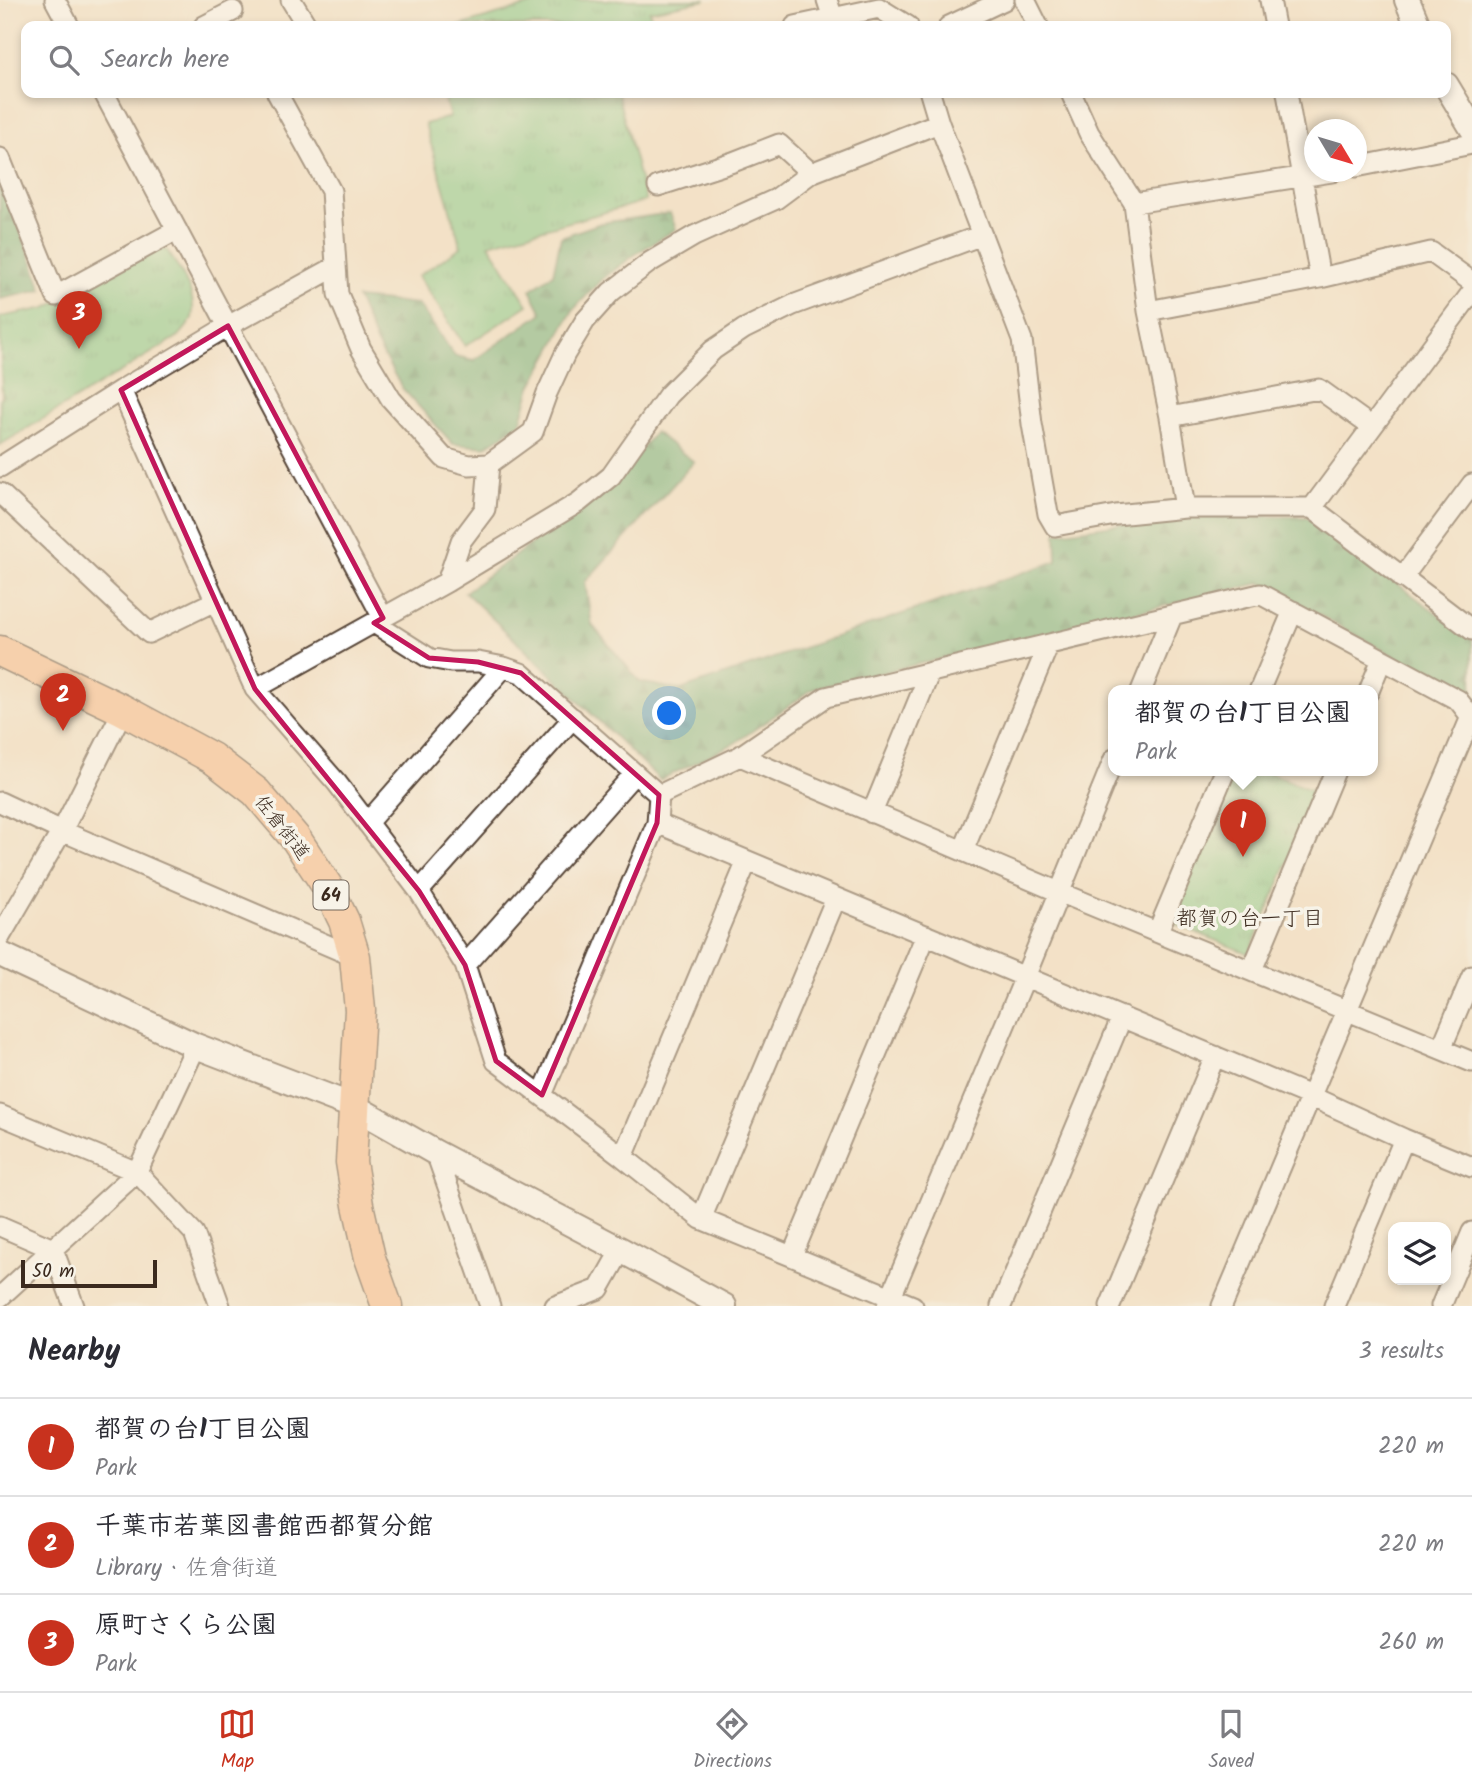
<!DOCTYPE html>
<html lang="en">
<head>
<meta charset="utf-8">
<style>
	:root { --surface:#fff; --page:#f7f7f7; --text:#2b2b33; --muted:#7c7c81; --line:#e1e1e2; --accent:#c8321e }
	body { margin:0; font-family:Kalam,"Klee One",sans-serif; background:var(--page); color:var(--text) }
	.controls { position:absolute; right:21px; bottom:21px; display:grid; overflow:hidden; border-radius:14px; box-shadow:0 4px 10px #0003 }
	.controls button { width:63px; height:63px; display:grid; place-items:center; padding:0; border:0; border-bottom:2px solid var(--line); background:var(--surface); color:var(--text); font:35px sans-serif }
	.compass { position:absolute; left:1304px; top:119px; width:63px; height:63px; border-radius:50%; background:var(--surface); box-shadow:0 4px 10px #0003; rotate:128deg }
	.scale { position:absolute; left:21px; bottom:18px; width:136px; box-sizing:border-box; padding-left:7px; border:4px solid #3b2a1e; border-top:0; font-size:19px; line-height:24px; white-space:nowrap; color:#3b2a1e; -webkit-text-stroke:5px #f7f3e8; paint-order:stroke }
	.you { position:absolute; left:670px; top:714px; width:24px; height:24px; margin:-18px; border:5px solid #fff; border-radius:50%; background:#1a73e8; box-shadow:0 0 0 10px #1a73e833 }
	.badge { display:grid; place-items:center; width:46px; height:46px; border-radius:50%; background:var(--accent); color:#fff; font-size:23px; font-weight:700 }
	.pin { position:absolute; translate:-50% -58px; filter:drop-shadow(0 2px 4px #0008) }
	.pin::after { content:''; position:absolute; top:37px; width:24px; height:21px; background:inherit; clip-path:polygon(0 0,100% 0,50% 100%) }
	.popup { position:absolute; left:1108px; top:685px; width:270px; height:91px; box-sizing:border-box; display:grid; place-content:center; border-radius:14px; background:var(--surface); filter:drop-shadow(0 2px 5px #0005); font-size:23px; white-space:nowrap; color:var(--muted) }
	.popup b { font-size:26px; color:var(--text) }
	.popup::after { content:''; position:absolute; left:50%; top:100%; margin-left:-14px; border:14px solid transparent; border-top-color:var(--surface) }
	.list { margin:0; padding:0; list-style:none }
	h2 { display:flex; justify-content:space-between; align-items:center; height:91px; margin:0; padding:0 28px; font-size:30px }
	h2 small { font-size:23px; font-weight:400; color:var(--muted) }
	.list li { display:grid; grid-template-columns:46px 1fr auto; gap:21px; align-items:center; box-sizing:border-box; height:98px; padding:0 28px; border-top:2px solid var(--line) }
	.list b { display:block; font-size:26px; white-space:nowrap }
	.list p { margin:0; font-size:23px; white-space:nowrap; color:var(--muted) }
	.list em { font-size:23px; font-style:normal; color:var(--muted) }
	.icon { flex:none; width:38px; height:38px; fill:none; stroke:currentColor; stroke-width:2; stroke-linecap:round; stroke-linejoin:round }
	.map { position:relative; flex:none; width:1472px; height:1306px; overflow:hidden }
	.search { position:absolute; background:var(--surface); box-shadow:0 4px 10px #0003; left:21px; right:21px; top:21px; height:77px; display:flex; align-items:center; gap:18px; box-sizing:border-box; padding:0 24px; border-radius:14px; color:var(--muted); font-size:26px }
	.sheet { height:385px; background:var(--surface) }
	nav { display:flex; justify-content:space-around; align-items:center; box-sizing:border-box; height:98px; border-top:2px solid var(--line); background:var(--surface); font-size:19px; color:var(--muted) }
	nav a { display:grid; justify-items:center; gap:4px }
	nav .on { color:var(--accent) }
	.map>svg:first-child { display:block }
	.forest { fill:url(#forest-firs); stroke:#516c49; stroke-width:2 }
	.park { fill:url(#park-tufts); stroke:#5d7a52; stroke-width:2 }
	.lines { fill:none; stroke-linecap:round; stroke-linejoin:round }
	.minor-casing { stroke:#574537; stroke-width:23 }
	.tertiary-casing { stroke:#574537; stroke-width:28 }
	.primary-casing { stroke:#574537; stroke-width:33 }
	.minor { stroke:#fff; stroke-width:19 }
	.tertiary { stroke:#fff; stroke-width:24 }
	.primary { stroke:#fbbb8c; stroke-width:30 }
	.marked { fill:none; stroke:#c2185b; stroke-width:5; stroke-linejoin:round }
	.labels { text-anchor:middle; stroke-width:7; stroke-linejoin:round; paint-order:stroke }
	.shield { fill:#f7f3e8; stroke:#73665b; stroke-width:2 }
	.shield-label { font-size:18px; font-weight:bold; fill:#3b2a1e }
	.street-label { font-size:19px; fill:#3b2a1e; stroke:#f7f3e8 }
	.neighbourhood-label { font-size:21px; fill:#3b2a1e; stroke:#f7f3e8 }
</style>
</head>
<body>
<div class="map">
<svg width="1472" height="1306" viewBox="0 0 1472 1306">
	<defs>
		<pattern id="forest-firs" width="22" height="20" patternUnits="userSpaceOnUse" patternTransform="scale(1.75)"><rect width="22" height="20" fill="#67ad74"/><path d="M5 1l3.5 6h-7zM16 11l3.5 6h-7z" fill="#568d5f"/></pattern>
		<pattern id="park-tufts" width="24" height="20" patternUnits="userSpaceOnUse" patternTransform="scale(1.75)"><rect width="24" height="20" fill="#7fc987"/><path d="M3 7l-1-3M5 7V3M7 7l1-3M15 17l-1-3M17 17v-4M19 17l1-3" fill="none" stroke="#69a36e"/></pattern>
	</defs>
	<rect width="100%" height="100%" fill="#f7f3e8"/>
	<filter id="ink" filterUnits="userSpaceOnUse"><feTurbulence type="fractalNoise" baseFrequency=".0143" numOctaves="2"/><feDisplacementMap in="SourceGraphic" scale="14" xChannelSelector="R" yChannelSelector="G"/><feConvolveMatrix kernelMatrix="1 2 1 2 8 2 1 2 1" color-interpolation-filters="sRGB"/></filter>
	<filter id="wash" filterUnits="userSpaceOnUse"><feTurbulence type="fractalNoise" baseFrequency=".00686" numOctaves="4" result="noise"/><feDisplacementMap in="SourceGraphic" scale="28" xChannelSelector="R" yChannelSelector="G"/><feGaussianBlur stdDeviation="1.57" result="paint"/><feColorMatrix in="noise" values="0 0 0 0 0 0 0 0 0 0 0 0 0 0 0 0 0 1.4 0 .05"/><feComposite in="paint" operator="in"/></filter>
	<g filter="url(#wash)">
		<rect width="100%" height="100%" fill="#f3e1c7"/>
		<path class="forest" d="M 0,181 L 33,263 L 42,290 L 0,299 Z
			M 670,213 L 676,229 L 637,253 L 601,280 L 573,310 L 531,387 L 520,424 L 485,447 L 453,444 L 402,388 L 377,344 L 357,298 L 418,304 L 455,356 L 474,360 L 542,313 L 530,290 L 553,274 L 561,237 L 601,223 Z
			M 655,432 L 694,462 L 585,582 L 592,625 L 640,682 L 680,690 L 1057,561 L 1056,533 L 1185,515 L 1307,517 L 1472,639 L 1472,705 L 1463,694 L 1261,583 L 813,689 L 735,743 L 660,780 L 465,592 L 613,484 Z"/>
		<path class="park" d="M 547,0 L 706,0 L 649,11 L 655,26 L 459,26 Z
			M 443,93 L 617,93 L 646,201 L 489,244 L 528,305 L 465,346 L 418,276 L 461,247 L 425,124 L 450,117 Z
			M 158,249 L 167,250 C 179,269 198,294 192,318 C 190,324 183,331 179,336 L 0,445 L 0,400 L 2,396 L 0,317 L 46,308 Z
			M 1232,771 L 1266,771 L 1318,793 L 1249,954 L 1170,922 Z"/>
	</g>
	<g filter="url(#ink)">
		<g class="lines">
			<g class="minor-casing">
				<path id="minor" d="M 55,0 L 69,26
					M 291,0 L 305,23
					M 827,0 L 833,18
					M 1025,0 L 1038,26
					M 1270,0 L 1275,26
					M 204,26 L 233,11
					M 795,26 L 879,8 L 908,26
					M 949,26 L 1004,0
					M 104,93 L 383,618
					M 277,93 L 331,191 L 338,294 L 361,349 L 391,399 L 444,458 L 469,465 L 489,464 L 485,509 L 461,541 L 447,582
					M 930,93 L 939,123 L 1022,340 L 1032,424 L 1048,514 L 1055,526 L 1116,515 L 1185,508 L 1312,508 L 1472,630
					M 1071,93 L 1089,133 L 1134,203 L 1148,311 L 1170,417 L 1185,508
					M 1287,93 L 1320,278
					M 0,158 L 56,296 L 177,230
					M 1356,167 L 1472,144
					M 658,186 L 733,162 L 779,144 L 811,173
					M 1134,203 L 1332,172
					M 1148,311 L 1320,278 L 1431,252 L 1472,282
					M 121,390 L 255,689 L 337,783 L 419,891 L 465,965 L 496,1061 L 623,1157 L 701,1219 L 913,1306
					M 1170,417 L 1319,389 L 1372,427
					M 489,464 L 533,432 L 547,393 L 565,354 L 585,321 L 611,292 L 650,262 L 694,236 L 776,199 L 811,173 L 939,123
					M 0,467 L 121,390 L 228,326 L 335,267
					M 0,493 L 149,633 L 215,601
					M 1312,508 L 1472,292
					M 1402,578 L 1472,484
					M 374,623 L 429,658 L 451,662 L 478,662 L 504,667 L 521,673 L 659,795
					M 255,689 L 447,582 L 579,502 L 611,476 L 668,395 L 713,350 L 744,329 L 793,305 L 982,235
					M 1141,691 L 1172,616
					M 1259,691 L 1293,611
					M 1369,691 L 1382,659
					M 740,756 L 1059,892 L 1472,1062
					M 0,802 L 62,831 L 355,957
					M 872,813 L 930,672
					M 367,823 L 504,667
					M 657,823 L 1310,1096 L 1404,1139 L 1472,1167
					M 963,851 L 1048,646
					M 419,891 L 573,718
					M 1158,931 L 1225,771
					M 0,937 L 62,831 L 123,710
					M 465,965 L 634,774
					M 1252,970 L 1335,771
					M 1441,1049 L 1472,976
					M 542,1095 L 657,823 L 659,795 L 740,756 L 826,697 L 1260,594 L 1458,700 L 1472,718
					M 0,1115 L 137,1172 L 194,1233 L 220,1306
					M 436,1153 L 490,1306
					M 623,1157 L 747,861
					M 701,1219 L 836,898
					M 0,1226 L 53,1249 L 74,1306
					M 792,1256 L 926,935
					M 0,1297 L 137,1172 L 196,1046
					M 555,1306 L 599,1289 L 621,1250
					M 887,1306 L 1025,977 L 1114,759
					M 1001,1306 L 1122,1017
					M 1110,1306 L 1215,1056
					M 1222,1306 L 1471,717
					M 1334,1306 L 1404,1139
					M 1441,1306 L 1472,1232"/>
			</g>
			<g class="tertiary-casing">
				<path id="tertiary" d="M 1407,0 L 1418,26
					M 1446,85 L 1472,128
					M 0,954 L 196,1046 L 355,1107 L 436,1153 L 621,1250 L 724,1306"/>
			</g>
			<g class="primary-casing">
				<path id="primary" d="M 0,651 L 123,710 L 212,758 L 256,792 L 296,839 L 327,886 L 344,921 L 355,957 L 360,1010 L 351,1162 L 358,1205 L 370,1258 L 387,1306"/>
			</g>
			<use href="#minor" class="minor"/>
			<use href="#tertiary" class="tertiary"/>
			<use href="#primary" class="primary"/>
		</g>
	</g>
	<path d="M0 0H1472V1306H0ZM 228,326 L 383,618 L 374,623 L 429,658 L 478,662 L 521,673 L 659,795 L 657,823 L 542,1095 L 496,1061 L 465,965 L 419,891 L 255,689 L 121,390 Z" fill="#f3e1c7" fill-opacity=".55" fill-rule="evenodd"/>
	<path class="marked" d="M 228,326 L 383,618 L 374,623 L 429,658 L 478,662 L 521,673 L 659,795 L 657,823 L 542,1095 L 496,1061 L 465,965 L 419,891 L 255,689 L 121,390 Z"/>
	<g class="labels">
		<rect class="shield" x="313.5" y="880.5" width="35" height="29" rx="5"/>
		<g class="shield-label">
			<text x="331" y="901">64</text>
		</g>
		<g class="street-label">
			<text transform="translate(283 827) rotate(52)" y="7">佐倉街道</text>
		</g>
		<g class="neighbourhood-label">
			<text x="1250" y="925">都賀の台一丁目</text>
		</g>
	</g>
</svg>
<div class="controls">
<button><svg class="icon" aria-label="layers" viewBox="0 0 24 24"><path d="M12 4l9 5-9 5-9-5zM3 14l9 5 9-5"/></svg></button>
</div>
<svg class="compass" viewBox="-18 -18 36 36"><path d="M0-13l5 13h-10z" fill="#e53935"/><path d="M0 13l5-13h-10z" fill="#7c7c81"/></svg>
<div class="scale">50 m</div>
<div class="you"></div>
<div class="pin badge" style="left:1243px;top:857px">1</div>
<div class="popup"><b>都賀の台1丁目公園</b>Park</div>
<div class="pin badge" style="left:63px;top:731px">2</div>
<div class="pin badge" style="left:79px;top:349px">3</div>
<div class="search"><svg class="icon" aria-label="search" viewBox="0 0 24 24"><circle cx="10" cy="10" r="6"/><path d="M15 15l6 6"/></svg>Search here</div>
</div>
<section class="sheet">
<h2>Nearby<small>3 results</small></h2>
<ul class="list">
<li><span class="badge">1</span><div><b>都賀の台1丁目公園</b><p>Park</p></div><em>220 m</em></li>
<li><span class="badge">2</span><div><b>千葉市若葉図書館西都賀分館</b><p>Library · 佐倉街道</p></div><em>220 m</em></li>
<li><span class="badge">3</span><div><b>原町さくら公園</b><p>Park</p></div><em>260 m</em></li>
</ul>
</section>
<nav>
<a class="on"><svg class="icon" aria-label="map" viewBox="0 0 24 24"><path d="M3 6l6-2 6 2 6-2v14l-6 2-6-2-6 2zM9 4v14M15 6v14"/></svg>Map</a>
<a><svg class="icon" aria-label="directions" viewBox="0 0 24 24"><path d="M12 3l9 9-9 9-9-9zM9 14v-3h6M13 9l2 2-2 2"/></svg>Directions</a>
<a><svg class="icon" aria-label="saved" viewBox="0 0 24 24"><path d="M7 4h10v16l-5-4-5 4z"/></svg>Saved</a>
</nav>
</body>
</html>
